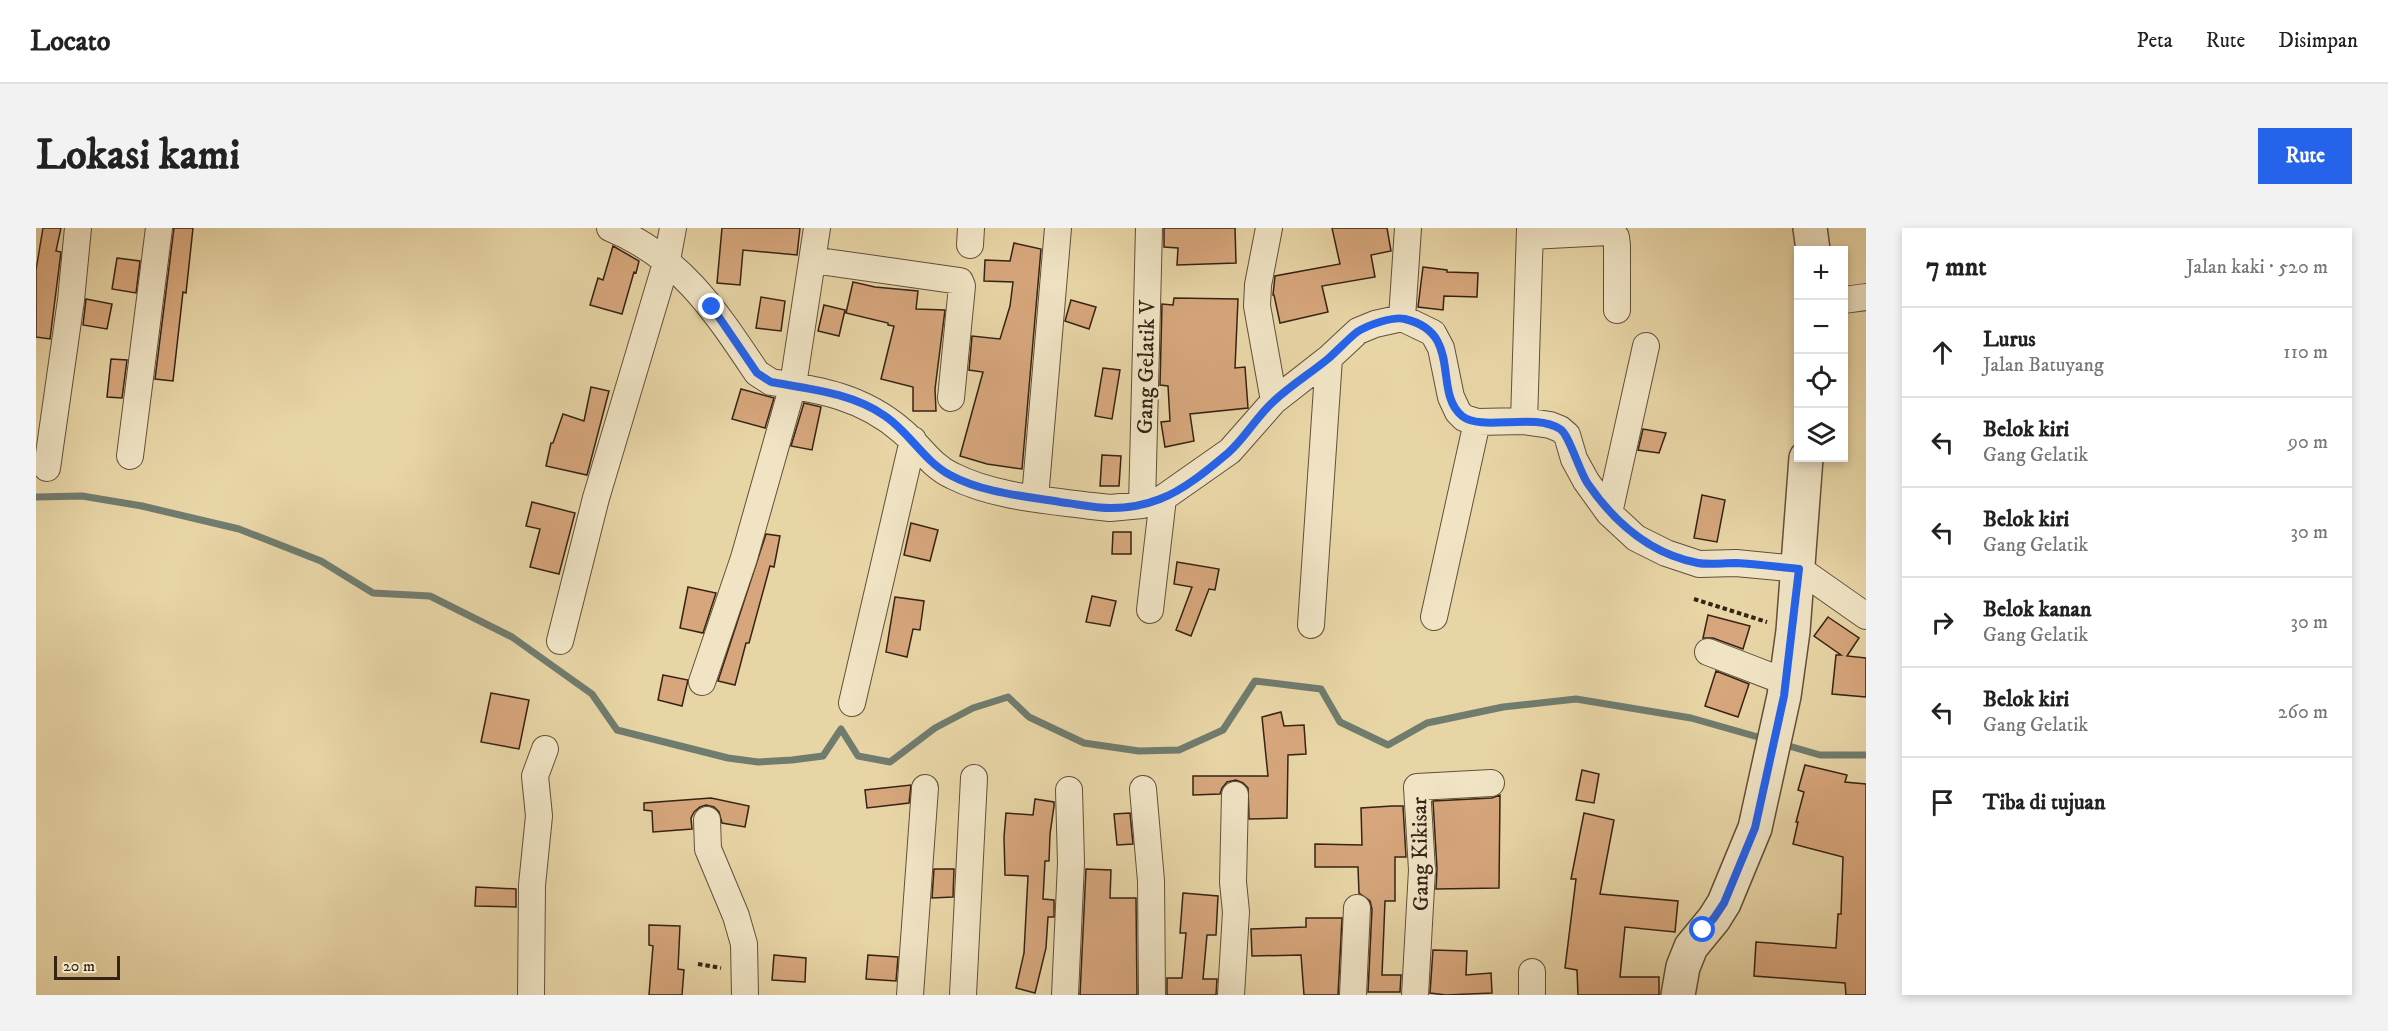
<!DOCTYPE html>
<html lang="id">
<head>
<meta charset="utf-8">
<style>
	:root { --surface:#fff; --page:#f2f2f2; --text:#222; --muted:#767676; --line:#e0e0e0; --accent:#2563eb }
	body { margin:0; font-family:"IM FELL DW Pica",serif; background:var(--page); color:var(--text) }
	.controls { position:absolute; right:18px; top:18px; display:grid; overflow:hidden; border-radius:0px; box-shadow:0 3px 9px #0003 }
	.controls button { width:54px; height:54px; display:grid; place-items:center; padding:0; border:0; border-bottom:2px solid var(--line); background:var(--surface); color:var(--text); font:30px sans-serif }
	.scale { position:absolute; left:18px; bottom:15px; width:66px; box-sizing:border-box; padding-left:6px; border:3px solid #352314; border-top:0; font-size:16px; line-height:21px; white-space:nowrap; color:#352314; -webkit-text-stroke:4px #f0e4c5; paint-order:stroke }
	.stop { position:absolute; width:18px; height:18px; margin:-14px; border:4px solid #2563eb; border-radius:50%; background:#fff }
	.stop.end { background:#2563eb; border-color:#fff; box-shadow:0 2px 6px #0008 }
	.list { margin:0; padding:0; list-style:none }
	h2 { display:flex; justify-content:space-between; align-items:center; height:78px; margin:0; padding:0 24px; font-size:26px }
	h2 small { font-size:20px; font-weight:400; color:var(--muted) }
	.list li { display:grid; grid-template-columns:39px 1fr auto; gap:18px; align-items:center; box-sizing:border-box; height:90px; padding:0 24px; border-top:2px solid var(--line) }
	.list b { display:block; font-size:22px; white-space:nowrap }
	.list p { margin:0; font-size:20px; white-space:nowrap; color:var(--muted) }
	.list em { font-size:20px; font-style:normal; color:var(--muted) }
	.icon { flex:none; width:33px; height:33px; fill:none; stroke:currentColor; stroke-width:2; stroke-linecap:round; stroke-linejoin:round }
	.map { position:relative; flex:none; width:1830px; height:767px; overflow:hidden; border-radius:0px }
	header { display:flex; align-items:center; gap:36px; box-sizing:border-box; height:84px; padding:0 30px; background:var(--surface); border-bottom:2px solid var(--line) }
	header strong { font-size:28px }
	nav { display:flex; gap:33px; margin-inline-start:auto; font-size:21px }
	.intro { display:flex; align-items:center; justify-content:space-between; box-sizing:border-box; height:144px; padding:0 36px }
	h1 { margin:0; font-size:42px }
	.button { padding:15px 27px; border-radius:0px; background:var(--accent); color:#fff; font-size:21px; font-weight:700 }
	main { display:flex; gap:36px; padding:0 36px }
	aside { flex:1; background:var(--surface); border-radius:0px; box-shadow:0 3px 9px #0003 }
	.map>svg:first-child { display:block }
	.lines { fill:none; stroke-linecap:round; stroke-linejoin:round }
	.stream { stroke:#707c6e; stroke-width:7 }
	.building { fill:#d7a67c; stroke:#352314; stroke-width:1.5 }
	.minor-casing { stroke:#625038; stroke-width:28 }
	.tertiary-casing { stroke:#625038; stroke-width:36 }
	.path { stroke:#352314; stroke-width:4; stroke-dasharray:4.5 3; stroke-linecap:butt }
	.minor { stroke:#f0e4c5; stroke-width:26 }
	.tertiary { stroke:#f0e4c5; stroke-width:33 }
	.route { stroke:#2563eb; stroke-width:8 }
	.labels { text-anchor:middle; stroke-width:5; stroke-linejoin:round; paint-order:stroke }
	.street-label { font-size:22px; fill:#352314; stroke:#f0e4c5 }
</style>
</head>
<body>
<header>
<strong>Locato</strong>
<nav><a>Peta</a><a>Rute</a><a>Disimpan</a></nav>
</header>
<div class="intro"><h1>Lokasi kami</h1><a class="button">Rute</a></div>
<main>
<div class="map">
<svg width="1830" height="767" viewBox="0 0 1830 767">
	<rect width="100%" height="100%" fill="#e8d5a6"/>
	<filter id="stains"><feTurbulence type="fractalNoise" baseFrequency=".00333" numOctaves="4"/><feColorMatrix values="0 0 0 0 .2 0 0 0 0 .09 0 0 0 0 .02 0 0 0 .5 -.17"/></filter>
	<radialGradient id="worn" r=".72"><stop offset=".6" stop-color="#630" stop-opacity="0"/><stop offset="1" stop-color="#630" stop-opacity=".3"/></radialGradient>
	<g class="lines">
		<path class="stream" d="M 0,269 L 46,268 L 106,278 L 203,301 L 285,333 L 337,365 L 394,368 L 476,409 L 556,466 L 581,502 L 692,530 L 722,534 L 756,532 L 787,528 L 805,501 L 822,528 L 854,534 L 899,500 L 937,480 L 972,469 L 993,489 L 1048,515 L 1103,523 L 1143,522 L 1187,502 L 1219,453 L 1285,461 L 1304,494 L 1352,517 L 1391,495 L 1467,479 L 1540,471 L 1655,490 L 1729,511
			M 1746,516 L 1784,527 L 1830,527"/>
	</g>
	<path class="building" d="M 7,0 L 25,0 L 20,23 L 25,24 L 14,111 L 0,109 L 0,42 Z
		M 138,0 L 157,0 L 150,65 L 147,64 L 137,153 L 119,151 Z
		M 686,0 L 764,0 L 761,27 L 707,22 L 704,57 L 681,55 Z
		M 1128,0 L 1199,0 L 1200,35 L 1141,37 L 1142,20 L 1128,19 Z
		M 1296,0 L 1351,0 L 1355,23 L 1335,27 L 1339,49 L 1286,58 L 1292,84 L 1244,95 L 1238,67 L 1237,67 L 1239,48 L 1304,36 Z
		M 978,15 L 1005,21 L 986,241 L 951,236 L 924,228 L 947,144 L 933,142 L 936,108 L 964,111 L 974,78 L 977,54 L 948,53 L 949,32 L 974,33 Z
		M 577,18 L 603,33 L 600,45 L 598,44 L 586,86 L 554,77 L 562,50 L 567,52 Z
		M 81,30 L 104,33 L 100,65 L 76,61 Z
		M 1387,39 L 1411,42 L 1411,44 L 1442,45 L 1441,69 L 1408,68 L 1407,82 L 1382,79 Z
		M 817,54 L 839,59 L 882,63 L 880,81 L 909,82 L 899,161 L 900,183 L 877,183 L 877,159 L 845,151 L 858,98 L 852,97 L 852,95 L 810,85 Z
		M 725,69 L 749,73 L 745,103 L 720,100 Z
		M 1138,70 L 1202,71 L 1199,140 L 1209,139 L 1212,180 L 1154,186 L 1158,213 L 1129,219 L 1125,194 L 1134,193 L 1132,158 L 1124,157 L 1126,76 L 1137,77 Z
		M 50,71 L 76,76 L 71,101 L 47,97 Z
		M 1035,72 L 1060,79 L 1053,101 L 1029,93 Z
		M 788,77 L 809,82 L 803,108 L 782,103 Z
		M 75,131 L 91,132 L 86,170 L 71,169 Z
		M 1067,140 L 1084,142 L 1076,191 L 1059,188 Z
		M 555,159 L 573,163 L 551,247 L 510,238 L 515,215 L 517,215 L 527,186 L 548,193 Z
		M 705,161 L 738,170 L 729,200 L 696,191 Z
		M 768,175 L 785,179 L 776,222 L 755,218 Z
		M 1607,201 L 1630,205 L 1623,225 L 1602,222 Z
		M 1066,227 L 1085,228 L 1083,258 L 1064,258 Z
		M 1666,267 L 1689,272 L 1681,314 L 1658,310 Z
		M 496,274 L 539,285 L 523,346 L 494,339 L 504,301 L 490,298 Z
		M 875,295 L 902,302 L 894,333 L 868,327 Z
		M 1077,304 L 1095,304 L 1095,326 L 1076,326 Z
		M 730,306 L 744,308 L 738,339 L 734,338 L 713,415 L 710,415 L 699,457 L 682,453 Z
		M 1141,334 L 1183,341 L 1179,362 L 1173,361 L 1155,408 L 1140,402 L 1156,359 L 1138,356 Z
		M 652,359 L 680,365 L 667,405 L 644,400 Z
		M 1056,368 L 1080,373 L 1074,398 L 1050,394 Z
		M 859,369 L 888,373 L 884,402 L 877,401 L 871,429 L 850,424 Z
		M 1672,387 L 1714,398 L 1707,421 L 1677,410 L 1667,410 Z
		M 1792,389 L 1823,410 L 1811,428 L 1830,430 L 1830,469 L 1796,466 L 1800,427 L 1805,427 L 1778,408 Z
		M 1680,443 L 1713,456 L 1702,489 L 1669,478 Z
		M 627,447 L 652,452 L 646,478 L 622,472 Z
		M 455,465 L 493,472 L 483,521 L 445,514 Z
		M 1245,484 L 1248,498 L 1268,497 L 1270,526 L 1252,527 L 1251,590 L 1213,591 L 1212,560 L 1207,555 L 1200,552 L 1191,554 L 1186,560 L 1184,566 L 1157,567 L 1157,548 L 1232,548 L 1226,489 Z
		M 1769,537 L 1811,547 L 1809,554 L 1830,556 L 1830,767 L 1810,767 L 1809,755 L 1718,748 L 1720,714 L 1800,720 L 1802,686 L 1805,686 L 1807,629 L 1757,616 L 1762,594 L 1760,594 L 1768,564 L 1762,562 Z
		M 1546,542 L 1563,546 L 1558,575 L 1540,572 Z
		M 875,557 L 873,575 L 831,580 L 829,562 Z
		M 1464,567 L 1463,660 L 1400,661 L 1401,641 L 1397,573 L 1456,570 Z
		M 675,570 L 713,578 L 709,599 L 686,595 L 683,584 L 678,579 L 670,577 L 664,579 L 658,584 L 655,590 L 656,601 L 617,604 L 616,583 L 608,582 L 608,575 Z
		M 999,571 L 1018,574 L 1018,578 L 1014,606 L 1013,633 L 1009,633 L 1007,671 L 1018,672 L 1018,689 L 1012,689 L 1010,720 L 999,765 L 980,760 L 988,725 L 992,648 L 969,647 L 968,609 L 970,585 L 997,587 Z
		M 1356,578 L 1367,578 L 1370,629 L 1359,629 L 1359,673 L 1349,673 L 1346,747 L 1365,747 L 1364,764 L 1332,764 L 1336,681 L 1334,673 L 1323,665 L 1322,639 L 1279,639 L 1279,616 L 1326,617 L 1325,580 Z
		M 1094,585 L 1097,616 L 1081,617 L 1078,586 Z
		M 1548,585 L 1578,592 L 1564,666 L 1642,673 L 1639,704 L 1589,699 L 1584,749 L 1623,749 L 1623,767 L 1542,767 L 1541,742 L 1529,740 L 1540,651 L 1535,651 Z
		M 898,641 L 918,641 L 917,669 L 896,670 Z
		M 1050,641 L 1075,642 L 1074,670 L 1100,670 L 1101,767 L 1044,767 Z
		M 440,659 L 480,661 L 480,679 L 439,678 Z
		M 1147,665 L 1182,668 L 1180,707 L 1171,707 L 1167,751 L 1181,751 L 1180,767 L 1131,767 L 1131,750 L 1146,750 L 1150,705 L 1144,705 Z
		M 1270,690 L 1306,690 L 1302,767 L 1268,767 L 1265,727 L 1216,728 L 1215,701 L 1270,699 Z
		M 613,697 L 644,698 L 642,741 L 648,742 L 646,767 L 613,767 L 617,718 L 613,717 Z
		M 1397,722 L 1431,723 L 1430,747 L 1455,745 L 1456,765 L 1410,767 L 1394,765 Z
		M 738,727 L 770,730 L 769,754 L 736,752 Z
		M 832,727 L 862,729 L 860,753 L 830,751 Z"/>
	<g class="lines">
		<g class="minor-casing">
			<path id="minor" d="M 574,0 C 645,29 680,84 721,145 L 735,154 C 785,162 827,169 866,203 C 884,218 895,238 917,248 C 959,269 1010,272 1056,278 L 1074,280 L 1106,277 L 1127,270 L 1194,223 L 1238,173 L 1293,130 L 1322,103 L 1339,96 L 1366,90 L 1397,105 L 1405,120 L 1415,169 L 1422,184 L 1428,190 L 1441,194 L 1488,193 L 1514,197 L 1524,201 L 1531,207 L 1538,231 L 1550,253 L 1573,285 L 1600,310 L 1630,325 L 1663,336 L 1700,335 L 1763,341 L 1830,388
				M 1233,0 L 1222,57 L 1221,78 L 1238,173
				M 1494,8 L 1572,4 L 1580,9 L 1581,18 L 1581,82
				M 934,17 L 935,0
				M 776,32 L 924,53 L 926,58 L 915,170
				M 1808,72 L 1830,69
				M 1366,90 L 1372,0
				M 1488,193 L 1494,0
				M 94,228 L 123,0
				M 11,240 L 35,72 L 42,0
				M 999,270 L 1022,0
				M 1106,277 L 1113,0
				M 1573,285 L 1610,118
				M 1114,382 L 1127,270
				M 1398,389 L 1441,194
				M 1275,397 L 1293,130
				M 524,413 L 560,270 L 631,32 L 637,0
				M 1672,424 L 1750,454
				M 666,454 L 708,330 L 757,157 L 781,0
				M 816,475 L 877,212
				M 1107,561 L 1115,653 L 1116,767
				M 671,592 L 672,621 L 700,688 L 708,716 L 709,767
				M 1496,744 L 1496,767
				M 495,767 L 496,657 L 503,588 L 499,548 L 509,521
				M 874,767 L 889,560
				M 927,767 L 938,550
				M 1029,767 L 1035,635 L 1033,562
				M 1195,767 L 1200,684 L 1197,654 L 1199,567
				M 1317,767 L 1321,680
				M 1379,767 L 1386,642 L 1381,559 L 1455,555"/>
		</g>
		<g class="tertiary-casing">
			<path id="tertiary" d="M 1774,0 L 1777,22
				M 1642,767 L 1647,739 L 1655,719 L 1678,691 L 1688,675 L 1719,600 L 1748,468 L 1757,403 L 1770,230"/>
		</g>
		<path class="path" d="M 1658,371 L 1731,394
			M 662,736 L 685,740"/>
		<use href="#minor" class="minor"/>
		<use href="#tertiary" class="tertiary"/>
	</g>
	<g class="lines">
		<path class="route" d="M 676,79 L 721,145 L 735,154 C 774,161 816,165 849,188 C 874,205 888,233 914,247 C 947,265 988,268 1024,274 C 1041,276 1058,280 1075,280 C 1091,280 1109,277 1124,271 C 1148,262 1173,241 1192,225 C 1209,210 1221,188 1238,173 C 1255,157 1275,145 1293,130 C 1302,122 1311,112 1321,104 C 1332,97 1357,88 1369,91 C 1428,105 1396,163 1426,188 C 1446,204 1498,184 1524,201 C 1533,206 1543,243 1552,256 C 1579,295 1614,326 1662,335 C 1674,337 1687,335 1700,335 C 1721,336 1742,339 1763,341 L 1748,468 L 1719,600 L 1688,675 L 1678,690 L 1667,702"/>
	</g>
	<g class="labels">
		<g class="street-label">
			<text transform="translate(1109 139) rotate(-89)" y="8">Gang Gelatik V</text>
			<text transform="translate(1383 626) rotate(-91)" y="8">Gang Kikisar</text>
		</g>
	</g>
	<rect width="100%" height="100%" filter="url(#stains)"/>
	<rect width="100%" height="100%" fill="url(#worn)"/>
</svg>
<div class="controls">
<button>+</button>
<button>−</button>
<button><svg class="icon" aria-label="locate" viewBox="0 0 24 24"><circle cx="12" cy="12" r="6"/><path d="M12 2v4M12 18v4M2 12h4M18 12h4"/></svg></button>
<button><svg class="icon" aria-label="layers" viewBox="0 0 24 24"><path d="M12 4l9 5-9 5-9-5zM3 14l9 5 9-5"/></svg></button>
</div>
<div class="scale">20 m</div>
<div class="stop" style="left:1667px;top:702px"></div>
<div class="stop end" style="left:676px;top:79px"></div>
</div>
<aside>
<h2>7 mnt<small>Jalan kaki · 520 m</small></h2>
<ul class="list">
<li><svg class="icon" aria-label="ahead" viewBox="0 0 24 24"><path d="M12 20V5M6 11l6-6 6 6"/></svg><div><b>Lurus</b><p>Jalan Batuyang</p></div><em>110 m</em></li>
<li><svg class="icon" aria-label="left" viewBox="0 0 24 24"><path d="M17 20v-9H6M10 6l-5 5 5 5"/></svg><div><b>Belok kiri</b><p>Gang Gelatik</p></div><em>90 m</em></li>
<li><svg class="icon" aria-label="left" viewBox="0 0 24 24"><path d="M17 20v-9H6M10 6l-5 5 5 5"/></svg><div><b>Belok kiri</b><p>Gang Gelatik</p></div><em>30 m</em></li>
<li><svg class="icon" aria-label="right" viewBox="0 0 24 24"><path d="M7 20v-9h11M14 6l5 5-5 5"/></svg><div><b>Belok kanan</b><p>Gang Gelatik</p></div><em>30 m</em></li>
<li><svg class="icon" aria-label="left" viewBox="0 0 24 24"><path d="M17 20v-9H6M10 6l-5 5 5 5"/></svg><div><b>Belok kiri</b><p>Gang Gelatik</p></div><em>260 m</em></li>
<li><svg class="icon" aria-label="arrive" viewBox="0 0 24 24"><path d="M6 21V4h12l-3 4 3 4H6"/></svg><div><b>Tiba di tujuan</b></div></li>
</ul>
</aside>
</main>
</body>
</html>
